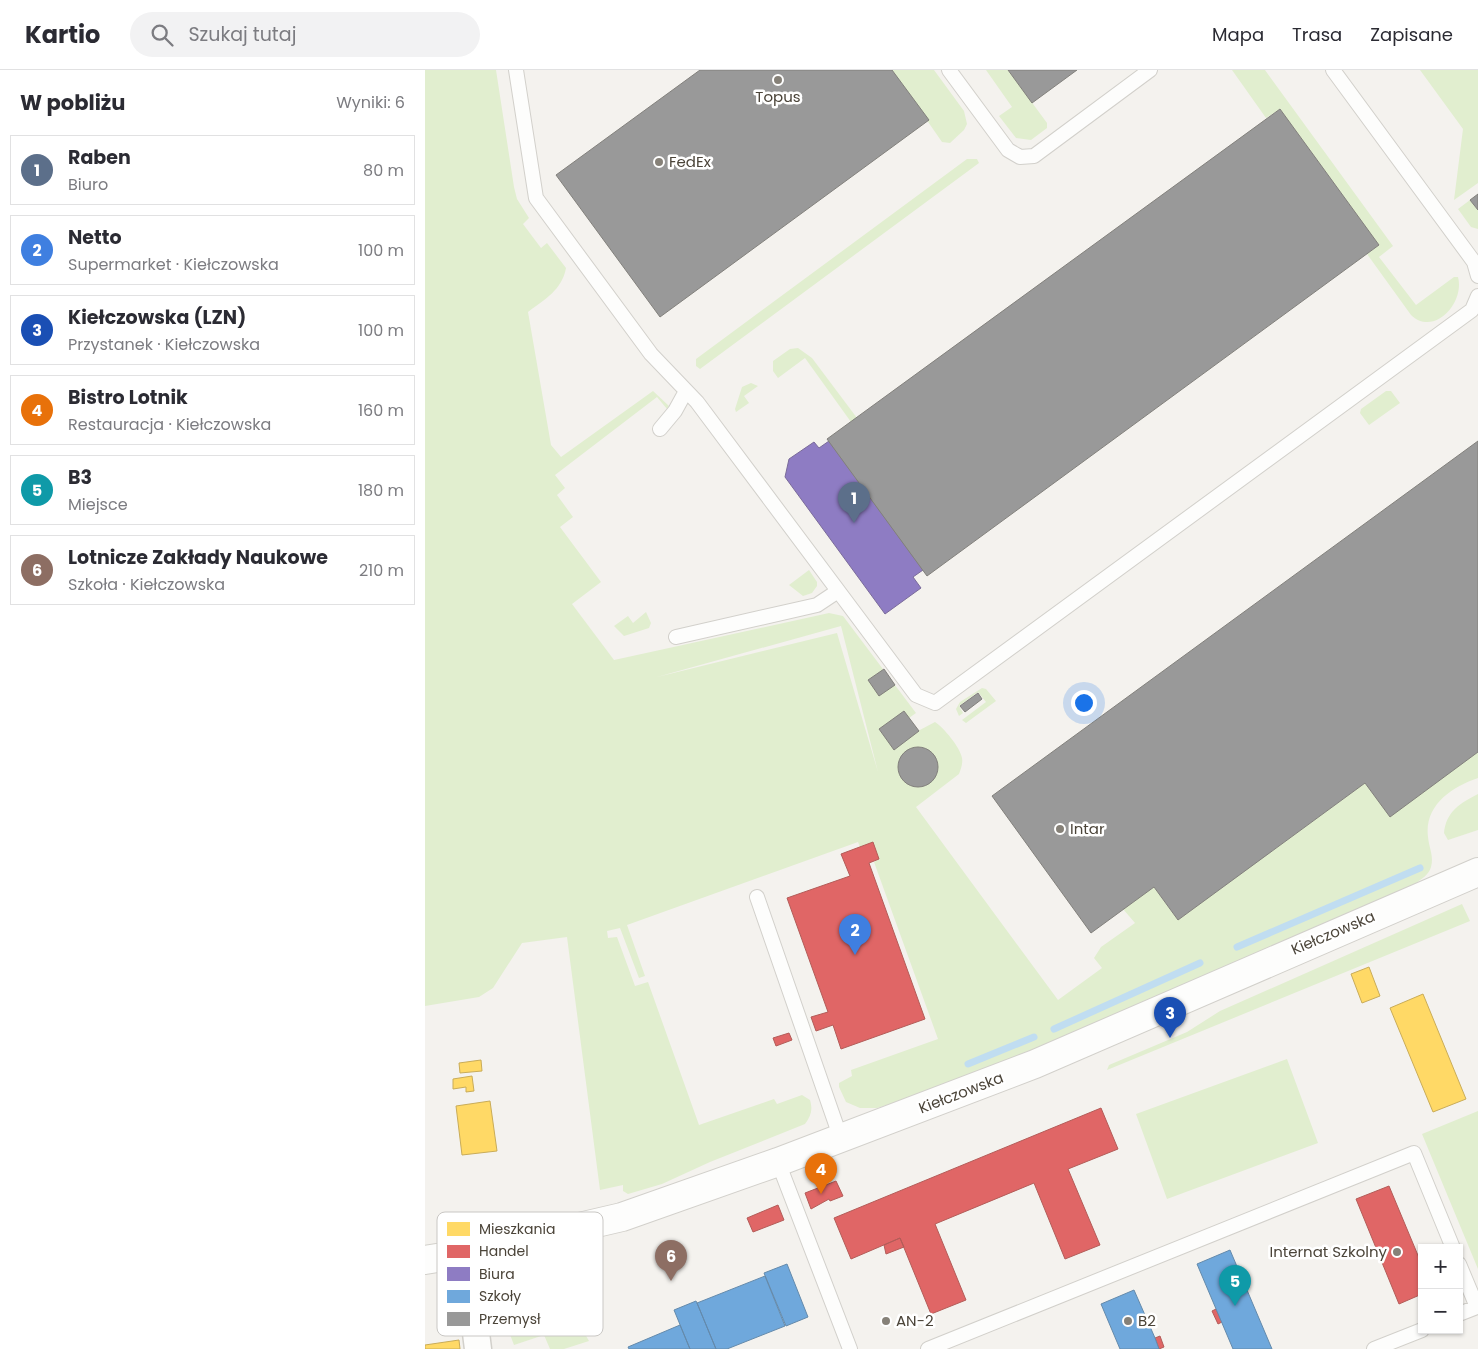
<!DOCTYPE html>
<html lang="pl">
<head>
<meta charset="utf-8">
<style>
	:root { --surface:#fff; --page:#f2f2f3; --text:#2b2b33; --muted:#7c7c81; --line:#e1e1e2; --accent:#868178 }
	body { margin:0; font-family:Poppins,sans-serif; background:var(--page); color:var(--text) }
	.controls { position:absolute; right:15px; bottom:15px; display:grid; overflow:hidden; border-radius:0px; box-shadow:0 1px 4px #0004 }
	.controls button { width:45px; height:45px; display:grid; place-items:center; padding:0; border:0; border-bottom:1px solid var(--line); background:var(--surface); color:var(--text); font:25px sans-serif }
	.you { position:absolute; left:658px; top:632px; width:18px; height:18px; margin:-12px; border:4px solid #fff; border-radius:50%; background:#1a73e8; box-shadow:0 0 0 8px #1a73e833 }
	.badge { display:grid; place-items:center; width:32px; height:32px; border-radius:50%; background:var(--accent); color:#fff; font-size:16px; font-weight:700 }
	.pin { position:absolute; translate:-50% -41px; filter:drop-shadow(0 1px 2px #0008) }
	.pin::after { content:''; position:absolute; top:26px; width:18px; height:15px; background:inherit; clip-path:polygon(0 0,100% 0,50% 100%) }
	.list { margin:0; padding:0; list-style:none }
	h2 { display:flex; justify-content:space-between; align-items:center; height:65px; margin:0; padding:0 20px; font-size:21px }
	h2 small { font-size:16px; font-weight:400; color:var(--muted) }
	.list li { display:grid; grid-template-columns:32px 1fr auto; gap:15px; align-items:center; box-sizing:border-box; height:70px; margin:0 10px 10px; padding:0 10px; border:1px solid var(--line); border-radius:0px }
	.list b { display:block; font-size:19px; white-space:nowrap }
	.list p { margin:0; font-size:16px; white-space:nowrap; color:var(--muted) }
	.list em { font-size:16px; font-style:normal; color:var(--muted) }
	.icon { flex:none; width:28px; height:28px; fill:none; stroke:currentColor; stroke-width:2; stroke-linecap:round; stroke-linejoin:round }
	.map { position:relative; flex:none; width:1053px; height:1279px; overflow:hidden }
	header { display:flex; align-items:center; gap:30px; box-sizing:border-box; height:70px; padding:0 25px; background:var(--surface); border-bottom:1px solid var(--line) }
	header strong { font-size:24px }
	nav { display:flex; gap:28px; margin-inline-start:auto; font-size:18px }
	.search { width:350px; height:45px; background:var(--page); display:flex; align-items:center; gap:12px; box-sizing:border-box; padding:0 18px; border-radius:28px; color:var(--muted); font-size:19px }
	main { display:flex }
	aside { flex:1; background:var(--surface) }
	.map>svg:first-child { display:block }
	.green { fill:#e1eecf; fill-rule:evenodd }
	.homes { fill:#ffd966; stroke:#c9ac58 }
	.shops { fill:#e06666; stroke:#b35c58 }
	.offices { fill:#8e7cc3; stroke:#7a6b9a }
	.schools { fill:#6fa8dc; stroke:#648aab }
	.industry { fill:#999; stroke:#82807c }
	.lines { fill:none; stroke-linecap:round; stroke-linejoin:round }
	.stream { stroke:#c0ddf1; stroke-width:7 }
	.service-casing { stroke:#d2d0cb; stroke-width:16 }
	.minor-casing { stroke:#d2d0cb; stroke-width:29 }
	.tertiary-casing { stroke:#d2d0cb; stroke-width:30 }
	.service { stroke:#fdfdfc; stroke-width:14 }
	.minor { stroke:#fdfdfc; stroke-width:26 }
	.tertiary { stroke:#fdfdfc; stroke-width:28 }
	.poi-dot { fill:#868178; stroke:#fff; stroke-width:2 }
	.labels { text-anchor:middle; stroke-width:5; stroke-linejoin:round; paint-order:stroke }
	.poi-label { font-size:15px; fill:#4b4439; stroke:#fff; text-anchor:start }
	.street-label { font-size:15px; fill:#4b4439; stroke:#fff }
	.key { fill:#fff; stroke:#c9c7c4; stroke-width:1 }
	.key-label { font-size:14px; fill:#4b4439 }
</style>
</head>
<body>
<header>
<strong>Kartio</strong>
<div class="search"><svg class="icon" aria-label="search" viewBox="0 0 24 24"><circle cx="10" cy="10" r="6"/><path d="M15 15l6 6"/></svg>Szukaj tutaj</div>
<nav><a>Mapa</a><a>Trasa</a><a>Zapisane</a></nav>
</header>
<main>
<aside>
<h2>W pobliżu<small>Wyniki: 6</small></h2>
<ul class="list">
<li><span class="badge" style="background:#5c6f8a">1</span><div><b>Raben</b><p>Biuro</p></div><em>80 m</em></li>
<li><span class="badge" style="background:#3f7fe0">2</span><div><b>Netto</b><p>Supermarket · Kiełczowska</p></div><em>100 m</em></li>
<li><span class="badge" style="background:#1a4fb4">3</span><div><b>Kiełczowska (LZN)</b><p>Przystanek · Kiełczowska</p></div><em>100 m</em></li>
<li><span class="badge" style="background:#e8710a">4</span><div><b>Bistro Lotnik</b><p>Restauracja · Kiełczowska</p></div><em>160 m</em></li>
<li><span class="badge" style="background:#0f9aa8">5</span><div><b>B3</b><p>Miejsce</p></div><em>180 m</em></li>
<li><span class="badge" style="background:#8d6e63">6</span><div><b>Lotnicze Zakłady Naukowe</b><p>Szkoła · Kiełczowska</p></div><em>210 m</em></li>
</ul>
</aside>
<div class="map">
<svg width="1053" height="1279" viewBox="0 0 1053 1279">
	<rect width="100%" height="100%" fill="#f4f2ee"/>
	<path class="green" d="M 0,0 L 71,0 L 89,117 L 92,129 L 104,148 L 98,154 L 116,178 L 122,173 L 141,198 C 137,220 120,229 103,242 L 126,375 L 136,387 L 228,321 L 244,336 L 242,339 L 232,327 L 130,405 L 140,418 L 132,425 L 148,447 L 135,457 L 176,512 L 147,534 L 189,590 L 404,543 L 418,546 L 491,643 L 484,648 L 493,661 L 510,652 C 519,658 535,677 537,688 C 538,693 536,699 534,704 L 491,737 L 633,930 L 677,898 L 669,888 L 676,877 L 710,853 L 698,839 L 729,817 L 753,850 L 940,713 L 965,746 L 1053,682 L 1053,708 C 1026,717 999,736 1003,767 C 1004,778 1009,786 1006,797 C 1004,805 996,809 990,814 L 557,1005 L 452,1038 L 435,1038 L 421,1032 L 414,1017 L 414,1013 L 427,1006 L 426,1000 L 513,969 L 449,792 L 454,789 L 448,772 L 435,777 L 433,772 L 202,855 L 220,906 L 214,908 L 195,858 L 182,861 L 183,868 L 192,867 L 210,916 L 223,912 L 274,1055 L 349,1029 L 352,1034 L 377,1025 L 385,1030 C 388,1040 386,1046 380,1054 L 285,1092 L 237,1114 L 203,1124 L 198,1121 L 198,1115 L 175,1120 L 142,867 L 97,873 L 68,918 L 54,927 L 0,936 ZM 416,556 L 453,702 L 412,563 L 232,607 Z
		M 467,0 L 509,0 L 539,41 L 542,54 L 539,60 L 525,73 L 517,72 Z
		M 561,0 L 583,0 L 622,53 L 622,58 L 606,70 L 591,68 L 574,46 L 587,37 Z
		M 807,0 L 840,0 L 968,176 L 954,187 L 991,235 L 1029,207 L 1033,207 C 1040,233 1009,267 986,245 L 942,184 L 954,175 L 855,39 L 841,48 Z
		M 995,0 L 1053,0 L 1053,113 L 1029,130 L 1038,59 Z
		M 542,89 L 552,89 L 554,93 L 275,299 L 271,296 L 271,289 Z
		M 1045,130 L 1053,140 L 1053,159 L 1046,157 L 1033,139 Z
		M 373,278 L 387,288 L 432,348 L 426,352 L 380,288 L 353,308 L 348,301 L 348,291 L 365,279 Z
		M 326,313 L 333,316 L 319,326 L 324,333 L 311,342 L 310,339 L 317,317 Z
		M 961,321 L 966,321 L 975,333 L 944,355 L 935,343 L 936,339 Z
		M 384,500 L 392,512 L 392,516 L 387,523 L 378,526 L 364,515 Z
		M 221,542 L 226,553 L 224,558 L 199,566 L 189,556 L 203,546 L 208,553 Z
		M 557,618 L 561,619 L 571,631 L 541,653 L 537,650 L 561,632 L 553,622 L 534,636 L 538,643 L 534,646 L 531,639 L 535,632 Z
		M 1053,724 L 1053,760 L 1023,770 L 1019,763 C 1021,742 1035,733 1053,724 Z
		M 1037,834 L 1045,851 L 682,1000 L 684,995 L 762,962 L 795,941 Z
		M 862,989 L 893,1073 L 742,1129 L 711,1044 Z
		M 1053,1041 L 1053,1199 L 997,1064 Z
		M 128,1209 L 164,1271 L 139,1279 L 125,1279 L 119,1265 L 89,1275 L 70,1225 Z"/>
	<path class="homes" d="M 944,897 L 955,926 L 937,933 L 926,904 Z
		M 998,924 L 1041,1029 L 1008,1042 L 965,938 Z
		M 56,990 L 57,1001 L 35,1003 L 34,993 Z
		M 47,1006 L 49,1021 L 41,1022 L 41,1017 L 28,1019 L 28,1009 Z
		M 65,1031 L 72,1081 L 37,1085 L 31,1036 Z
		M 34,1270 L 35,1279 L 0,1279 L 0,1275 Z"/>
	<path class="shops" d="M 448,772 L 454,789 L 444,793 L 500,949 L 416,979 L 408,955 L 391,961 L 386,947 L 403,942 L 362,828 L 425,806 L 416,784 Z
		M 364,963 L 367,970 L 351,976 L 348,968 Z
		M 676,1038 L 693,1079 L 643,1099 L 675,1175 L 640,1189 L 609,1113 L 510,1154 L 541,1230 L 506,1244 L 475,1168 L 426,1189 L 409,1148 Z
		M 411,1111 L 418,1126 L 405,1131 L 404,1129 L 386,1139 L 380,1123 Z
		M 964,1116 L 997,1195 L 997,1224 L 974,1234 L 931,1129 Z
		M 353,1135 L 359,1150 L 328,1162 L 322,1148 Z
		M 475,1168 L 479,1177 L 461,1184 L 459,1175 Z
		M 791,1239 L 797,1252 L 793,1254 L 787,1241 Z
		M 735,1266 L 739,1277 L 734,1279 L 730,1268 Z"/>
	<path class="offices" d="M 404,371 L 498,500 L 488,507 L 496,518 L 460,544 L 360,407 L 364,389 L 389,372 L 394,378 Z"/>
	<path class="schools" d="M 805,1180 L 847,1279 L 808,1279 L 772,1194 Z
		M 362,1194 L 383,1247 L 361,1256 L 339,1203 Z
		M 340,1206 L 360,1256 L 302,1279 L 291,1279 L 272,1233 Z
		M 709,1220 L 730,1268 L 734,1279 L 695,1279 L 676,1234 Z
		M 271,1231 L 272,1233 L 291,1279 L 265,1279 L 249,1240 Z
		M 255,1255 L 265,1279 L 204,1279 L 203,1277 Z"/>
	<path class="industry" d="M 275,0 L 467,0 L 504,50 L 235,247 L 131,105 Z
		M 583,0 L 652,0 L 607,33 Z
		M 855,39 L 954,175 L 502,506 L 402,369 Z
		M 1053,124 L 1053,140 L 1045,130 Z
		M 1053,371 L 1053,682 L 965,747 L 940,713 L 753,850 L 729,817 L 666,863 L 567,726 Z
		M 459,599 L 470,615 L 454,626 L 443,610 Z
		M 553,623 L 557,629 L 540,642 L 535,636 Z
		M 479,641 L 494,661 L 469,680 L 454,659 Z
		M473 697a20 20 0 1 1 40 0a20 20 0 1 1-40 0Z"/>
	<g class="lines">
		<path class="stream" d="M 812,877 L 995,798
			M 629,959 L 775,893
			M 543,994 L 609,967"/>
		<g class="service-casing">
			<path id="service" d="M 91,0 L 111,128 L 226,284 L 272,332 L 491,625 L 510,633 L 1047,240 L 1053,226
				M 524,0 L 583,80 L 595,87 L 609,86 L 725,0
				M 908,0 L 1049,192 L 1053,206
				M 235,359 L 250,341 L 261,321
				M 251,567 L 392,535 L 413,521
				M 332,827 L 416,1069
				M 353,1092 L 425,1279
				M 1034,1194 L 1052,1237 L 1034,1244
				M 503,1279 L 989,1083 L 1028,1178
				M 949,1279 L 997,1260"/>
		</g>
		<g class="minor-casing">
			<path id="minor" d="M 43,1183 L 48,1205 L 46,1223 L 53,1279"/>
		</g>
		<g class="tertiary-casing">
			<path id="tertiary" d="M 0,1190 L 43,1183 L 197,1147 L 353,1092 L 610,994 L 1053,802"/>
		</g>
		<use href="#service" class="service"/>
		<use href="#minor" class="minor"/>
		<use href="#tertiary" class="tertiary"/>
	</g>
	<g class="poi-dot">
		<circle cx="353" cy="10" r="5"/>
		<circle cx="234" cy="92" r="5"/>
		<circle cx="635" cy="759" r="5"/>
		<circle cx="972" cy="1182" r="5"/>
		<circle cx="461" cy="1251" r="5"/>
		<circle cx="703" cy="1251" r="5"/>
	</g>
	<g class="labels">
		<g class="poi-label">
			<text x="353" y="32" text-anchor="middle">Topus</text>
			<text x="244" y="97">FedEx</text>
			<text x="645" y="764">Intar</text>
			<text x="962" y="1187" text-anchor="end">Internat Szkolny</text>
			<text x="471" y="1256">AN-2</text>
			<text x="713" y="1256">B2</text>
		</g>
		<g class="street-label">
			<text transform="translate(908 863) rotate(-23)" y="5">Kiełczowska</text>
			<text transform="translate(536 1023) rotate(-21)" y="5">Kiełczowska</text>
		</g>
	</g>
	<rect x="12" y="1142" width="166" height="124" rx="8" class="key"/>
	<rect x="22" y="1152" width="23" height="14" fill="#ffd966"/>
	<rect x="22" y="1175" width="23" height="13" fill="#e06666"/>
	<rect x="22" y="1197" width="23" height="14" fill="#8e7cc3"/>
	<rect x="22" y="1220" width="23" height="13" fill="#6fa8dc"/>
	<rect x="22" y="1242" width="23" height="14" fill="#999"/>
	<g class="key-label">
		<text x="54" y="1164">Mieszkania</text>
		<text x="54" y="1186">Handel</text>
		<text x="54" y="1209">Biura</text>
		<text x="54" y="1231">Szkoły</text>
		<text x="54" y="1254">Przemysł</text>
	</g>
</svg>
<div class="controls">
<button>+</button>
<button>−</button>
</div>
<div class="you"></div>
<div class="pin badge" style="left:429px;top:453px;background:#5c6f8a">1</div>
<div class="pin badge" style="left:430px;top:885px;background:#3f7fe0">2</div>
<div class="pin badge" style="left:745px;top:968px;background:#1a4fb4">3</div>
<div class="pin badge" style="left:396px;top:1124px;background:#e8710a">4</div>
<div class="pin badge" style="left:810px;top:1236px;background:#0f9aa8">5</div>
<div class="pin badge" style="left:246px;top:1211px;background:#8d6e63">6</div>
</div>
</main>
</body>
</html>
